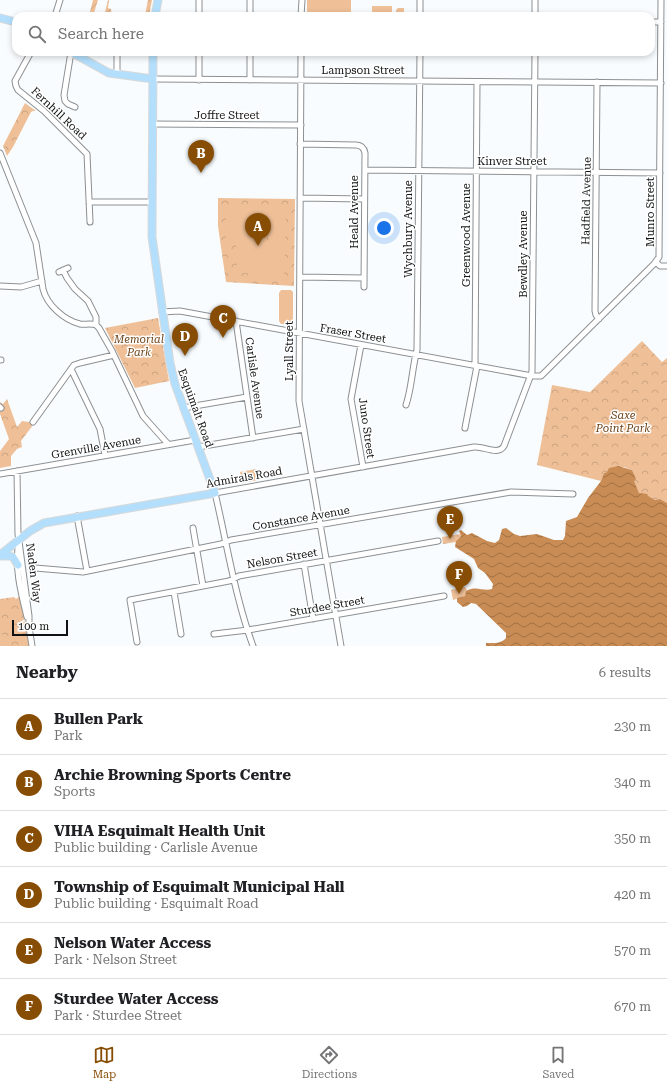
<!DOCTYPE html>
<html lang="en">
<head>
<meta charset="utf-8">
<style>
	:root { --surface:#fff; --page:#f2f2f2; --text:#202124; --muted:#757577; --line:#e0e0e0; --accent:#874d04 }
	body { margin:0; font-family:"Roboto Serif",serif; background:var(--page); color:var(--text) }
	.scale { position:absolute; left:12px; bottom:10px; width:56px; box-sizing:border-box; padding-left:4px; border:2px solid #111213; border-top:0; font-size:11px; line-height:14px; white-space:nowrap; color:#111213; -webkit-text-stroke:3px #fff; paint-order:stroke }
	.you { position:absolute; left:384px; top:228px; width:14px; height:14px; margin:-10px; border:3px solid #fff; border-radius:50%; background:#1a73e8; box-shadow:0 0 0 6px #1a73e833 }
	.badge { display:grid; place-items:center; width:26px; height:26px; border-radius:50%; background:var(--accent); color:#fff; font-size:13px; font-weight:700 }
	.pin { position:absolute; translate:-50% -33px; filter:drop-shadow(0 1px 2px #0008) }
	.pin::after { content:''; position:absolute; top:21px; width:14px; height:12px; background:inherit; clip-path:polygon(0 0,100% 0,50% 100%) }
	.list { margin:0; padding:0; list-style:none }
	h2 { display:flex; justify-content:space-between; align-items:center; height:52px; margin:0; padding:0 16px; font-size:17px }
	h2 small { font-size:13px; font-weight:400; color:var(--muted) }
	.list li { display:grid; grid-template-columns:26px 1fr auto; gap:12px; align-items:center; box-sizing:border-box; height:56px; padding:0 16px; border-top:1px solid var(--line) }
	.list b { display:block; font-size:15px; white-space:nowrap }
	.list p { margin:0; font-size:13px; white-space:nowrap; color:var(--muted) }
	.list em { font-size:13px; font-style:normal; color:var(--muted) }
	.icon { flex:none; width:22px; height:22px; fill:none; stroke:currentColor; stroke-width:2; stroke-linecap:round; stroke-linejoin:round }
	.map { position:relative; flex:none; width:667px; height:646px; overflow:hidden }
	.search { position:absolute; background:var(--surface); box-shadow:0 2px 6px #0003; left:12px; right:12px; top:12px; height:44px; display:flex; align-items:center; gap:10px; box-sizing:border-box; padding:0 14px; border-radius:12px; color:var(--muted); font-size:15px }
	.sheet { height:388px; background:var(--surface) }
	nav { display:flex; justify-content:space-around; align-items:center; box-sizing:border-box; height:56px; border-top:1px solid var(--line); background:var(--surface); font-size:11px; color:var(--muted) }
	nav a { display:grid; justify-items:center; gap:2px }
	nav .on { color:var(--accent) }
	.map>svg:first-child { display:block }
	.grass { fill:url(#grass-dots) }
	.park { fill:url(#park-crowns) }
	.garden { fill:url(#garden-furrows) }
	.pitch { fill:#efc098; fill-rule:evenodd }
	.water { fill:url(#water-waves) }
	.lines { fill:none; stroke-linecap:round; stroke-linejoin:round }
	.minor-casing { stroke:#8d9092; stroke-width:7 }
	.major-casing { stroke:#d9d9d9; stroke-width:9 }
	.minor { stroke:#fff; stroke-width:5 }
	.major { stroke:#b4dffc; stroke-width:7 }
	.labels { text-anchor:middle; stroke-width:3; stroke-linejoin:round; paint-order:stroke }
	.street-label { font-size:11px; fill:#111213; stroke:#fff }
	.park-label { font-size:11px; font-style:italic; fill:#6d4319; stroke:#fff }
</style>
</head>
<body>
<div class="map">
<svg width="667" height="646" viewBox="0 0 667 646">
	<defs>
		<pattern id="grass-dots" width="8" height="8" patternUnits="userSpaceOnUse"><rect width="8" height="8" fill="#efc098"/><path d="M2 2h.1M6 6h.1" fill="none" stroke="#cca482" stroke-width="1.8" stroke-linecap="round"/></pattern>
		<pattern id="park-crowns" width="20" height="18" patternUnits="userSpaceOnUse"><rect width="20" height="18" fill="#efc098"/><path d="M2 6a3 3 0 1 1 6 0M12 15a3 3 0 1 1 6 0" fill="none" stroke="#cca482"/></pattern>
		<pattern id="garden-furrows" width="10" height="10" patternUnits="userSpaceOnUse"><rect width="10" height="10" fill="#efc098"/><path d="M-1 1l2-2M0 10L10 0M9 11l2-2" fill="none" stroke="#cca482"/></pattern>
		<pattern id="water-waves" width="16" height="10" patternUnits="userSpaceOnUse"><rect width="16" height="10" fill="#c98c54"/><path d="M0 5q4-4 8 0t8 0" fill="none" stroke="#a27144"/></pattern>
	</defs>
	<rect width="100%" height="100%" fill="#f8fcfe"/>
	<path class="grass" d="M 256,469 L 258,480 L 242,483 L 240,472 Z"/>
	<path class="park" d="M 398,8 L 404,8 L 404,16 L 396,16 L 396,10 Z
		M 25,103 L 36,111 L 33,111 L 31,112 L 13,147 L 7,156 L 3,146 Z
		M 218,198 L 295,199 L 294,286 L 226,282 L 218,226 Z
		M 158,318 L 169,381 L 135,388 L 105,328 Z
		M 642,341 L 662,362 L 667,358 L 667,503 L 660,499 L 655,500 L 639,493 L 633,481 L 632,470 L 624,467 L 604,473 L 601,481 L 537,465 L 552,385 L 590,392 Z
		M 7,399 L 17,427 L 22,421 L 29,422 L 33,422 L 33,425 L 21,441 L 22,447 L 17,449 L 11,456 L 11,466 L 0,468 L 0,451 L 9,439 L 0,414 L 0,402 L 3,404 Z
		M 460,534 L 461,536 L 456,541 L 456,542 L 443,544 L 442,537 Z
		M 461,586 L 465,587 L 467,590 L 465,596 L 453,600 L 451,590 L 461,588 Z
		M 20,596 L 29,646 L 0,646 L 0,599 L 14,597 L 16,599 Z"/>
	<path class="garden" d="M 93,0 L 98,0 L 93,16 L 89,16 Z
		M 108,0 L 109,0 L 108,8 L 111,9 L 112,16 L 104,16 Z
		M 148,0 L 152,0 L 149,16 L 141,16 L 142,15 L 145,15 Z"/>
	<path class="pitch" d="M 307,0 L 351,0 L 351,14 L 348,16 L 307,16 Z
		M 372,6 L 392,6 L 392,16 L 372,16 Z
		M 226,205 L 286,206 L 284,280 L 247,280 L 248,273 L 237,273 L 236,241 L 226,242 ZM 267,237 L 283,243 L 267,247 Z
		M 281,290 L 291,290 L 293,292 L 293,321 L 291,324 L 281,324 L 279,321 L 279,293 Z
		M 0,633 L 10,640 L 6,646 L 0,646 Z"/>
	<path class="water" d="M 618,466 L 632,470 L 636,479 L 634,481 L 639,493 L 647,494 L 648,496 L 655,500 L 660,499 L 667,503 L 667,646 L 486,646 L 486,643 C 493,643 501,644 506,638 L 506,633 L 476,604 L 471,603 L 467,606 L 463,607 L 457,602 L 457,598 L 465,596 L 466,591 C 477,585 483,592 492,589 L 493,584 L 485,573 L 478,568 L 474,559 L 455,547 L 456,541 L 461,536 L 459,531 L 461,530 L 467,535 L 472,533 L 487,541 L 495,543 L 499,540 L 502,529 L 506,528 L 514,534 L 520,536 L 537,534 L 554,540 L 563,540 L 565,536 L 566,521 L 577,517 L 588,498 L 601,481 L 604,473 L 607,472 L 609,468 Z"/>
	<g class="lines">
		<g class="minor-casing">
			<path id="minor" d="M 55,16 L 60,0
				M 199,16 L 199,0
				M 250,16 L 250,0
				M 301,16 L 302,0
				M 420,16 L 420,0
				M 535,16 L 535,0
				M 651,22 L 661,22
				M 31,52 L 15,81 L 16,86 L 18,90 L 44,111 L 87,154 L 90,222
				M 71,52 L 64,95 L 65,101 L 68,104 L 75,107
				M 301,52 L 299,401 L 341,646
				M 117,74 L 117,52
				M 153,79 L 661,83
				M 199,80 L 199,52
				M 250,80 L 250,52
				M 597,82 L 595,311 L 596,315 L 599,319
				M 152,124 L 301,125
				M 300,144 L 356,145 C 361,145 364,148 365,153 L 364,287
				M 0,153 L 36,243 L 43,289 C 47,305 64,320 80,324 C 85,325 90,323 96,325
				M 365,170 L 660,173
				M 300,198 L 364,199
				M 89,202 L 152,202
				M 656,262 L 660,266 L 667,266
				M 63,270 L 67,278 L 75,289 L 88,301 L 96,317 L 96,325 L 99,328 L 112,351 L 143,416 L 168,444
				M 59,272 L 68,268
				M 300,277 L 364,278
				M 0,286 L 21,287 L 42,281
				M 162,312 L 180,311 L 532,376 L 541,376 L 654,264 L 659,257 L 661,0
				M 236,321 L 253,438
				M 361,345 L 351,399 L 363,467
				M 0,360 L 1,360
				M 475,365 L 477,82
				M 71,369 L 100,429 L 105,455
				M 406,405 C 412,387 412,368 417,350 L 420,52
				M 0,407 L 1,408
				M 183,408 L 247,397
				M 33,422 L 74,365 L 80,363 L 114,355
				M 465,428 L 477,366
				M 198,447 L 304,429
				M 17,471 L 18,534 L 29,616 L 29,629
				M 0,474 L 195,440
				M 77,516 L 87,571
				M 193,528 L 203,586
				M 19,542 C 14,566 21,593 27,617
				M 304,564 L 313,619
				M 35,568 L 83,572 L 221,544 L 231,540 L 511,492 L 573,494
				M 174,592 L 181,634
				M 29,627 L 32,646
				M 214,634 L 248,630 L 444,596
				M 137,642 L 130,600 L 229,581 L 239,576 L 438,541
				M 253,646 C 235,597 227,544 215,493 L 474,447 C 484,446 498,456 504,446 L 532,372 L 535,52"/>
		</g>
		<g class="major-casing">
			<path id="major" d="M 155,16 L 158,0
				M 0,18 L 16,22
				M 71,52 L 109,73 L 153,79
				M 0,555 L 30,531 L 44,523 L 215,493 L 175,384 L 170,363 L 152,237 L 153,52
				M 0,556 L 9,556 L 13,557 L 18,565"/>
		</g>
		<use href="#minor" class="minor"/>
		<use href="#major" class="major"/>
	</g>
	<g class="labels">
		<g class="street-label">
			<text x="363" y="74">Lampson Street</text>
			<text transform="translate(59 113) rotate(43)" y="4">Fernhill Road</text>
			<text x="227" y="119">Joffre Street</text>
			<text x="512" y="165">Kinver Street</text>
			<text transform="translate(586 201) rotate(-89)" y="4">Hadfield Avenue</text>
			<text transform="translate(354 212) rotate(-90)" y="4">Heald Avenue</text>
			<text transform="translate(650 212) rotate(-90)" y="4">Munro Street</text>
			<text transform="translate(408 229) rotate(-90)" y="4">Wychbury Avenue</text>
			<text transform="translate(466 235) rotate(-90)" y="4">Greenwood Avenue</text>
			<text transform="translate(523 254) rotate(-90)" y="4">Bewdley Avenue</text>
			<text transform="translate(353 333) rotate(10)" y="4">Fraser Street</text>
			<text transform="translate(289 351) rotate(-90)" y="4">Lyall Street</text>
			<text transform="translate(255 378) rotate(82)" y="4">Carlisle Avenue</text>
			<text transform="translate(196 408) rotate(70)" y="4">Esquimalt Road</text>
			<text transform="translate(367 428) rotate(82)" y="4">Juno Street</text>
			<text transform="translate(96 447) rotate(-10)" y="4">Grenville Avenue</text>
			<text transform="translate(244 477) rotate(-10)" y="4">Admirals Road</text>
			<text transform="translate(301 518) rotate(-10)" y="4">Constance Avenue</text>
			<text transform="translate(282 558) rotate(-10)" y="4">Nelson Street</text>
			<text transform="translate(34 573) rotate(83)" y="4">Naden Way</text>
			<text transform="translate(327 606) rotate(-10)" y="4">Sturdee Street</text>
		</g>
		<g class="park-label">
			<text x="139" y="343">Memorial<tspan x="139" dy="13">Park</tspan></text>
			<text x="623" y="419">Saxe<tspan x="623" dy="13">Point Park</tspan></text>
		</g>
	</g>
</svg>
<div class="scale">100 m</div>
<div class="you"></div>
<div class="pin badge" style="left:258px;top:246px">A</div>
<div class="pin badge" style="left:201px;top:173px">B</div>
<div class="pin badge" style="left:223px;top:338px">C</div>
<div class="pin badge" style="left:185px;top:356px">D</div>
<div class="pin badge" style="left:450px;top:539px">E</div>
<div class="pin badge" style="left:459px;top:594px">F</div>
<div class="search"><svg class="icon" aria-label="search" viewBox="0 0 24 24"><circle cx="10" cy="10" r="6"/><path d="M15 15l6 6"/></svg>Search here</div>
</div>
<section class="sheet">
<h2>Nearby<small>6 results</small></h2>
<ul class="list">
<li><span class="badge">A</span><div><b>Bullen Park</b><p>Park</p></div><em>230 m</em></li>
<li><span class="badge">B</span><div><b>Archie Browning Sports Centre</b><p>Sports</p></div><em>340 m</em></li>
<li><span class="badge">C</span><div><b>VIHA Esquimalt Health Unit</b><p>Public building · Carlisle Avenue</p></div><em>350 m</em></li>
<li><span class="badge">D</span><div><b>Township of Esquimalt Municipal Hall</b><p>Public building · Esquimalt Road</p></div><em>420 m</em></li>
<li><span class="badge">E</span><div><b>Nelson Water Access</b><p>Park · Nelson Street</p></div><em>570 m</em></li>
<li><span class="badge">F</span><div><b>Sturdee Water Access</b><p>Park · Sturdee Street</p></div><em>670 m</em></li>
</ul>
</section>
<nav>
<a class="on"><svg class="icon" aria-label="map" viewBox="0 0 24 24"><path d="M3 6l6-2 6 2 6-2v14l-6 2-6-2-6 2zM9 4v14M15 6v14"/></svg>Map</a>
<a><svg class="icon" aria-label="directions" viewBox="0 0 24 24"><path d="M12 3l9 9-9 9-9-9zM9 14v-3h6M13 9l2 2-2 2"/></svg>Directions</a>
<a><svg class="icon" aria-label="saved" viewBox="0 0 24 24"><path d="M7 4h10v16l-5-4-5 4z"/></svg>Saved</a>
</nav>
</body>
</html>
